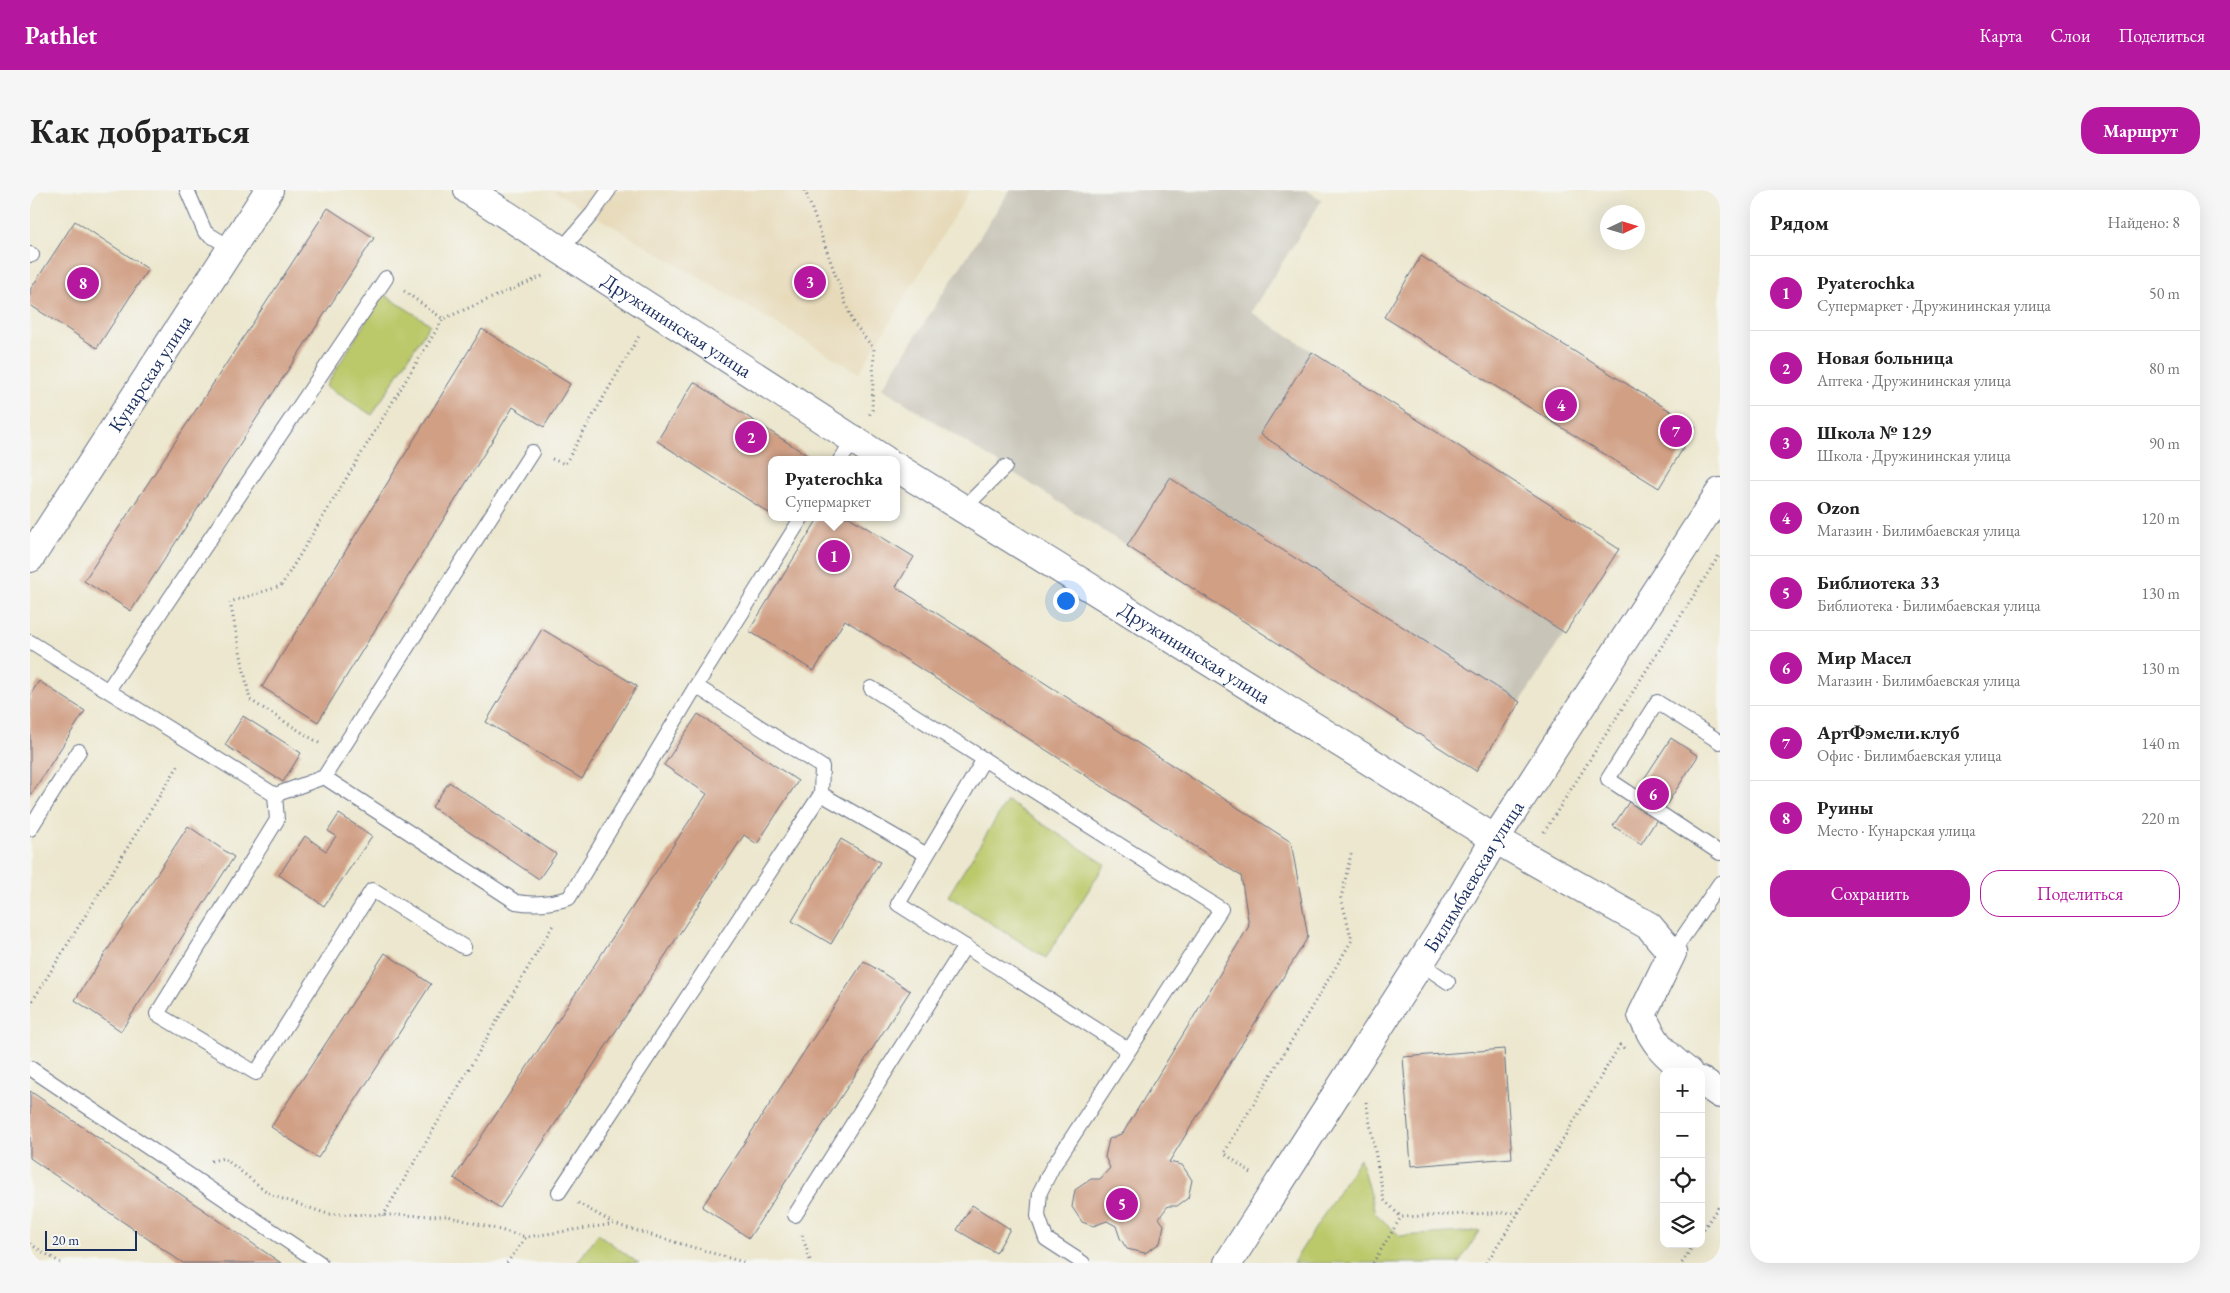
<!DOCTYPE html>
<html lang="ru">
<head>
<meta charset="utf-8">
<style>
	:root { --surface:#fff; --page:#f6f6f6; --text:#222; --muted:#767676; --line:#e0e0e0; --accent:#b5179e }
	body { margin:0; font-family:"EB Garamond",serif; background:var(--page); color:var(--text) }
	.controls { position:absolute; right:15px; bottom:15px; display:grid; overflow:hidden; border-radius:10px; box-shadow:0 5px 20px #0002 }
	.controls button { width:45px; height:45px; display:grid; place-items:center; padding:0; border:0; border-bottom:1px solid var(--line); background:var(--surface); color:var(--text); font:25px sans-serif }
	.compass { position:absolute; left:1570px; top:15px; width:45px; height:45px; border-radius:50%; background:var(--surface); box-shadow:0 5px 20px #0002; rotate:86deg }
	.scale { position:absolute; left:15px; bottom:12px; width:92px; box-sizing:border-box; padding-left:5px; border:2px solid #1b2f5e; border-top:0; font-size:14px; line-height:18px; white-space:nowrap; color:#1b2f5e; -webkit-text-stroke:4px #f6f6f2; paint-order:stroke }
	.you { position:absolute; left:1035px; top:410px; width:18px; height:18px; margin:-12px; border:4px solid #fff; border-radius:50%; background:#1a73e8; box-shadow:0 0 0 8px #1a73e833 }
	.badge { display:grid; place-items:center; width:32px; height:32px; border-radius:50%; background:var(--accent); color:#fff; font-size:16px; font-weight:700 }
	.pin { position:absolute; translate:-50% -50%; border:2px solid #fff; box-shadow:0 1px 5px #0006 }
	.popup { position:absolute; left:738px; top:266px; width:132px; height:65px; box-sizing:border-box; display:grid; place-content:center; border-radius:10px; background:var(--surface); filter:drop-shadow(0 1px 4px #0005); font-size:16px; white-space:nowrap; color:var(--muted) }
	.popup b { font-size:19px; color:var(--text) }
	.popup::after { content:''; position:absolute; left:50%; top:100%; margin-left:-10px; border:10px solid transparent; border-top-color:var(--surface) }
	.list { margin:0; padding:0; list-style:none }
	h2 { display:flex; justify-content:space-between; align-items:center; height:65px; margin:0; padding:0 20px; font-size:21px }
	h2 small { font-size:16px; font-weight:400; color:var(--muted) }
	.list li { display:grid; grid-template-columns:32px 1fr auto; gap:15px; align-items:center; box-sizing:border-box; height:75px; padding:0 20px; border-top:1px solid var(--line) }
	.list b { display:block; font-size:19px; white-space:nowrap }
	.list p { margin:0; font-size:16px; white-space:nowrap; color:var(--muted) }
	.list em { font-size:16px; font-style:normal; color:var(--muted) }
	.actions { display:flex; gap:10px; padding:15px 20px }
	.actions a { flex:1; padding:11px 0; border:1px solid var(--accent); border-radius:20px; text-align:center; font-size:18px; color:var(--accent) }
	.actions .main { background:var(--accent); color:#fff }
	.icon { flex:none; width:28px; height:28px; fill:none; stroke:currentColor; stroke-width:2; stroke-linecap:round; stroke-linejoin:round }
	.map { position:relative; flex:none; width:1690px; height:1073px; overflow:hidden; border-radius:20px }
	header { display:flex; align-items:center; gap:30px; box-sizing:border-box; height:70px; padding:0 25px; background:var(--accent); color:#fff }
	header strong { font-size:24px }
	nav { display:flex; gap:28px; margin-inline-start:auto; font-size:18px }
	.intro { display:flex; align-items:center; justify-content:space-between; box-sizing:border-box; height:120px; padding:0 30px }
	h1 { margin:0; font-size:35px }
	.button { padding:12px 22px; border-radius:20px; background:var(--accent); color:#fff; font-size:18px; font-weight:700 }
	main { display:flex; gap:30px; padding:0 30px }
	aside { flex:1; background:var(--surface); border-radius:20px; box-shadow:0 5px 20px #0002 }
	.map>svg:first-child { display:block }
	.built { fill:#e7daba }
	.industrial { fill:#c8c4b8 }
	.green { fill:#bcc96a; stroke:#6c7c64 }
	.building { fill:#d09f84 }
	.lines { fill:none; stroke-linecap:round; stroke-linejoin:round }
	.lane-casing { stroke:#646f85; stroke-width:16 }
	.street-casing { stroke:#646f85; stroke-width:30 }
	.path { stroke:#646f85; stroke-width:3; stroke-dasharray:1 4; stroke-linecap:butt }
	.lane { stroke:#fff; stroke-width:14 }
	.street { stroke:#fff; stroke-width:28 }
	.labels { text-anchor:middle; stroke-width:4.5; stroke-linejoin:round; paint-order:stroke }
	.street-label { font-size:20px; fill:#1b2f5e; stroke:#f6f6f2 }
</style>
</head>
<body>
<header>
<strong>Pathlet</strong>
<nav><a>Карта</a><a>Слои</a><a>Поделиться</a></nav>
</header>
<div class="intro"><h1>Как добраться</h1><a class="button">Маршрут</a></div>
<main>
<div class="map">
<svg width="1690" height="1073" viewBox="0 0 1690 1073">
	<rect width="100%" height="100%" fill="#f6f6f2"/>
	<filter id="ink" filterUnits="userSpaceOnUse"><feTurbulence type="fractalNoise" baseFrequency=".02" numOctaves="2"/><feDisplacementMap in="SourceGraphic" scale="10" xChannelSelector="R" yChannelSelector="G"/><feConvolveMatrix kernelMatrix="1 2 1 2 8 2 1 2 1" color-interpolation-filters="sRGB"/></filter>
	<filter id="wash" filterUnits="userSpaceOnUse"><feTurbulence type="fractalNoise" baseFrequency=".0096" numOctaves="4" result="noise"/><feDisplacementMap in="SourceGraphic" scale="20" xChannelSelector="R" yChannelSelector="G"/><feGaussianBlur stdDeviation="1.12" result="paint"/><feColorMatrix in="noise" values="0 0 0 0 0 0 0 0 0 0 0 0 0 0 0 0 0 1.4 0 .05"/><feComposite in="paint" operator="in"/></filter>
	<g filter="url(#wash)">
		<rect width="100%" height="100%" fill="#ece7ce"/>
		<path class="built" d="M 522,0 L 940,0 L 829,183 Z"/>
		<path class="industrial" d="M 980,0 L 1276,0 L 1292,10 L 1221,122 L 1589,359 L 1446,581 L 852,198 Z"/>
		<path class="green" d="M 353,104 L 400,134 L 342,225 L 296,196 Z
			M 977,611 L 1075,674 L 1016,768 L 918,706 Z
			M 1330,968 L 1345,1023 L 1370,1046 L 1450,1041 L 1429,1073 L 1263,1073 Z
			M 568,1044 L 608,1073 L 609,1073 L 547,1073 Z"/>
		<g id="blocks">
			<path class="building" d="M 298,18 L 344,48 L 101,421 L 54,391 Z
				M 45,31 L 118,79 L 67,158 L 0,115 L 0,100 Z
				M 1391,66 L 1666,237 L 1629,298 L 1354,127 Z
				M 452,139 L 540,194 L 514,237 L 483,217 L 288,532 L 232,497 Z
				M 1282,162 L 1589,359 L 1535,443 L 1230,244 Z
				M 664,192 L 783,269 L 742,270 L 742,325 L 627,251 Z
				M 1140,288 L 1490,512 L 1446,581 L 1097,356 Z
				M 789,327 L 819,327 L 884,367 L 866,397 L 1261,652 L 1278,747 L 1139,972 L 1152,975 L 1162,990 L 1158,1008 L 1147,1016 L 1138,1016 L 1129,1028 L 1134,1035 L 1130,1053 L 1115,1063 L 1097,1059 L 1090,1048 L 1086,1036 L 1077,1031 L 1063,1036 L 1052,1032 L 1042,1017 L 1045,1000 L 1061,989 L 1070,989 L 1080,978 L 1075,967 L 1079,949 L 1093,943 L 1219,736 L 1211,686 L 815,430 L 784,481 L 719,441 Z
				M 512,439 L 607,496 L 552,589 L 456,532 Z
				M 9,491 L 55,521 L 0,606 L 0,505 Z
				M 668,524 L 768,591 L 727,654 L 714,645 L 470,1018 L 424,988 L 677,604 L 634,575 Z
				M 213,526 L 271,563 L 253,592 L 195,555 Z
				M 1641,548 L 1668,566 L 1611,654 L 1583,636 Z
				M 419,592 L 526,664 L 509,689 L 402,617 Z
				M 309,624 L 342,646 L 294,716 L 249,685 L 275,646 L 296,661 L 306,646 L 298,641 Z
				M 158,636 L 204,667 L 91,841 L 45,810 Z
				M 811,649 L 850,672 L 801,754 L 762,731 Z
				M 355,763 L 401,794 L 288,968 L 241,937 Z
				M 834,771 L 880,801 L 719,1048 L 672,1017 Z
				M 1474,859 L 1482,968 L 1381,976 L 1373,867 Z
				M 0,901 L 251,1073 L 153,1073 L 0,968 Z
				M 942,1015 L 980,1039 L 966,1063 L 927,1040 Z"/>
		</g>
	</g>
	<g filter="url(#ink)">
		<use href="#blocks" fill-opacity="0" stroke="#646f85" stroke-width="1"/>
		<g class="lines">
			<g class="lane-casing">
				<path id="lane" d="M 157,0 L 175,42 L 201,58
					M 531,60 L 562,24 L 579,0
					M 0,64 L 2,65
					M 810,270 L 825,250
					M 932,320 L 975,277
					M 0,452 L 245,605 L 294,587 L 486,712 C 505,715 520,714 539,708 L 666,496 L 772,327
					M 666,496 L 792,577 L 791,604
					M 841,498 L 1191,719 L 1022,978 L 1010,1002 L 1008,1026 L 1016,1049 L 1053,1073
					M 78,500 L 356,88
					M 1690,552 L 1627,512 L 1578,589 L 1690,663
					M 954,569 L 868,714 L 1099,860
					M 294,587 L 502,262
					M 245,605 L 247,630 L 127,824 L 226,883 L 342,700 L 434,757
					M 0,639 L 49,561
					M 1642,763 L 1690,693
					M 1390,773 L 1418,792
					M 0,878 L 290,1073
					M 529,1002 L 791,604 L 897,665
					M 765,1025 L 935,756"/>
			</g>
			<g class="street-casing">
				<g id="street">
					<path id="s1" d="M 438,0 L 855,270"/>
					<path id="s2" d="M 866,277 L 1465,649 L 1619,736 L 1642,763 L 1612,825 C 1624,853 1634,864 1658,882"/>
					<path id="s3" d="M 0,368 L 239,0"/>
					<path d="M 1671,891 L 1690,904"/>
					<path id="s4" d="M 1198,1073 L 1414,736 L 1465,649 L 1690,302"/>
				</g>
			</g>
			<path class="path" d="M 775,0 L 822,131 L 844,159 L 842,220 L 839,226
				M 374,101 L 413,129 L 515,85
				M 522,269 L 535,274 L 609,146
				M 289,553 L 220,510 L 200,412 L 251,396 L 413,129
				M 1514,642 L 1690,364
				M 0,815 L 150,573
				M 1336,912 L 1354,1010 L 1371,1027 L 1489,1022
				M 181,971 L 194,968 L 241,1005 L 298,1024 L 418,1026 L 496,1047
				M 1221,983 L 1194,963 L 1322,750 L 1311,708 L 1321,664
				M 548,1013 L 583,1033
				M 353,1026 L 523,735
				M 1671,1043 L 1690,1014
				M 772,1045 L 781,1073
				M 0,1054 L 31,1073
				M 477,1073 L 496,1047 L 584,1034 L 716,1073
				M 1343,1073 L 1371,1027
				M 1456,1073 L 1489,1022 L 1590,855 L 1595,859
				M 1652,1073 L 1664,1054"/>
			<use href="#lane" class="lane"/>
			<use href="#street" class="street"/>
		</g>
	</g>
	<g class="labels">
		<g class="street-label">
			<text dy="7" stroke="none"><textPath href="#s1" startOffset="249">Дружининская улица</textPath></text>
			<text dy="7" stroke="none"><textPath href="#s3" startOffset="220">Кунарская улица</textPath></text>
			<text dy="7" stroke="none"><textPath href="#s2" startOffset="352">Дружининская улица</textPath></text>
			<text dy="7" stroke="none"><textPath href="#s4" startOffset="458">Билимбаевская улица</textPath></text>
		</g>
	</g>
</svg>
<div class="controls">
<button>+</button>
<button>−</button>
<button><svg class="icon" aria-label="locate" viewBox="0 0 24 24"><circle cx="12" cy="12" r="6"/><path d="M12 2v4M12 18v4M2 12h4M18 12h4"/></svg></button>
<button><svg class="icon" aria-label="layers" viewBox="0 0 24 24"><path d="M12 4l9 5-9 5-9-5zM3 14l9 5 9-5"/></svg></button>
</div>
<svg class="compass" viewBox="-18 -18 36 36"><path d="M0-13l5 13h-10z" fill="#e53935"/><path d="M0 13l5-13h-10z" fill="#767676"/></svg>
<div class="scale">20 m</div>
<div class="you"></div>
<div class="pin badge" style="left:804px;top:366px">1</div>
<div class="popup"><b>Pyaterochka</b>Супермаркет</div>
<div class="pin badge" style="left:721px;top:247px">2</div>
<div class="pin badge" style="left:780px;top:92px">3</div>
<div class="pin badge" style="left:1531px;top:215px">4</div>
<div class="pin badge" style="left:1092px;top:1014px">5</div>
<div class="pin badge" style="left:1623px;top:604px">6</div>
<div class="pin badge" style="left:1646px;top:241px">7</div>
<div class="pin badge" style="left:53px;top:93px">8</div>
</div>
<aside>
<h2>Рядом<small>Найдено: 8</small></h2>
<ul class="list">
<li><span class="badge">1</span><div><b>Pyaterochka</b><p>Супермаркет · Дружининская улица</p></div><em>50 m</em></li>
<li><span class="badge">2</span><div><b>Новая больница</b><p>Аптека · Дружининская улица</p></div><em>80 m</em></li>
<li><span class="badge">3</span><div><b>Школа № 129</b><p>Школа · Дружининская улица</p></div><em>90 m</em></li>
<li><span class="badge">4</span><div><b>Ozon</b><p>Магазин · Билимбаевская улица</p></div><em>120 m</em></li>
<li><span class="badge">5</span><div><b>Библиотека 33</b><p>Библиотека · Билимбаевская улица</p></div><em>130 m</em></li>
<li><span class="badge">6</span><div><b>Мир Масел</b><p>Магазин · Билимбаевская улица</p></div><em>130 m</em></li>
<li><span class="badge">7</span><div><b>АртФэмели.клуб</b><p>Офис · Билимбаевская улица</p></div><em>140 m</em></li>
<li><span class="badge">8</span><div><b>Руины</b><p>Место · Кунарская улица</p></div><em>220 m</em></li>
</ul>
<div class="actions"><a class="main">Сохранить</a><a>Поделиться</a></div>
</aside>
</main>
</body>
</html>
